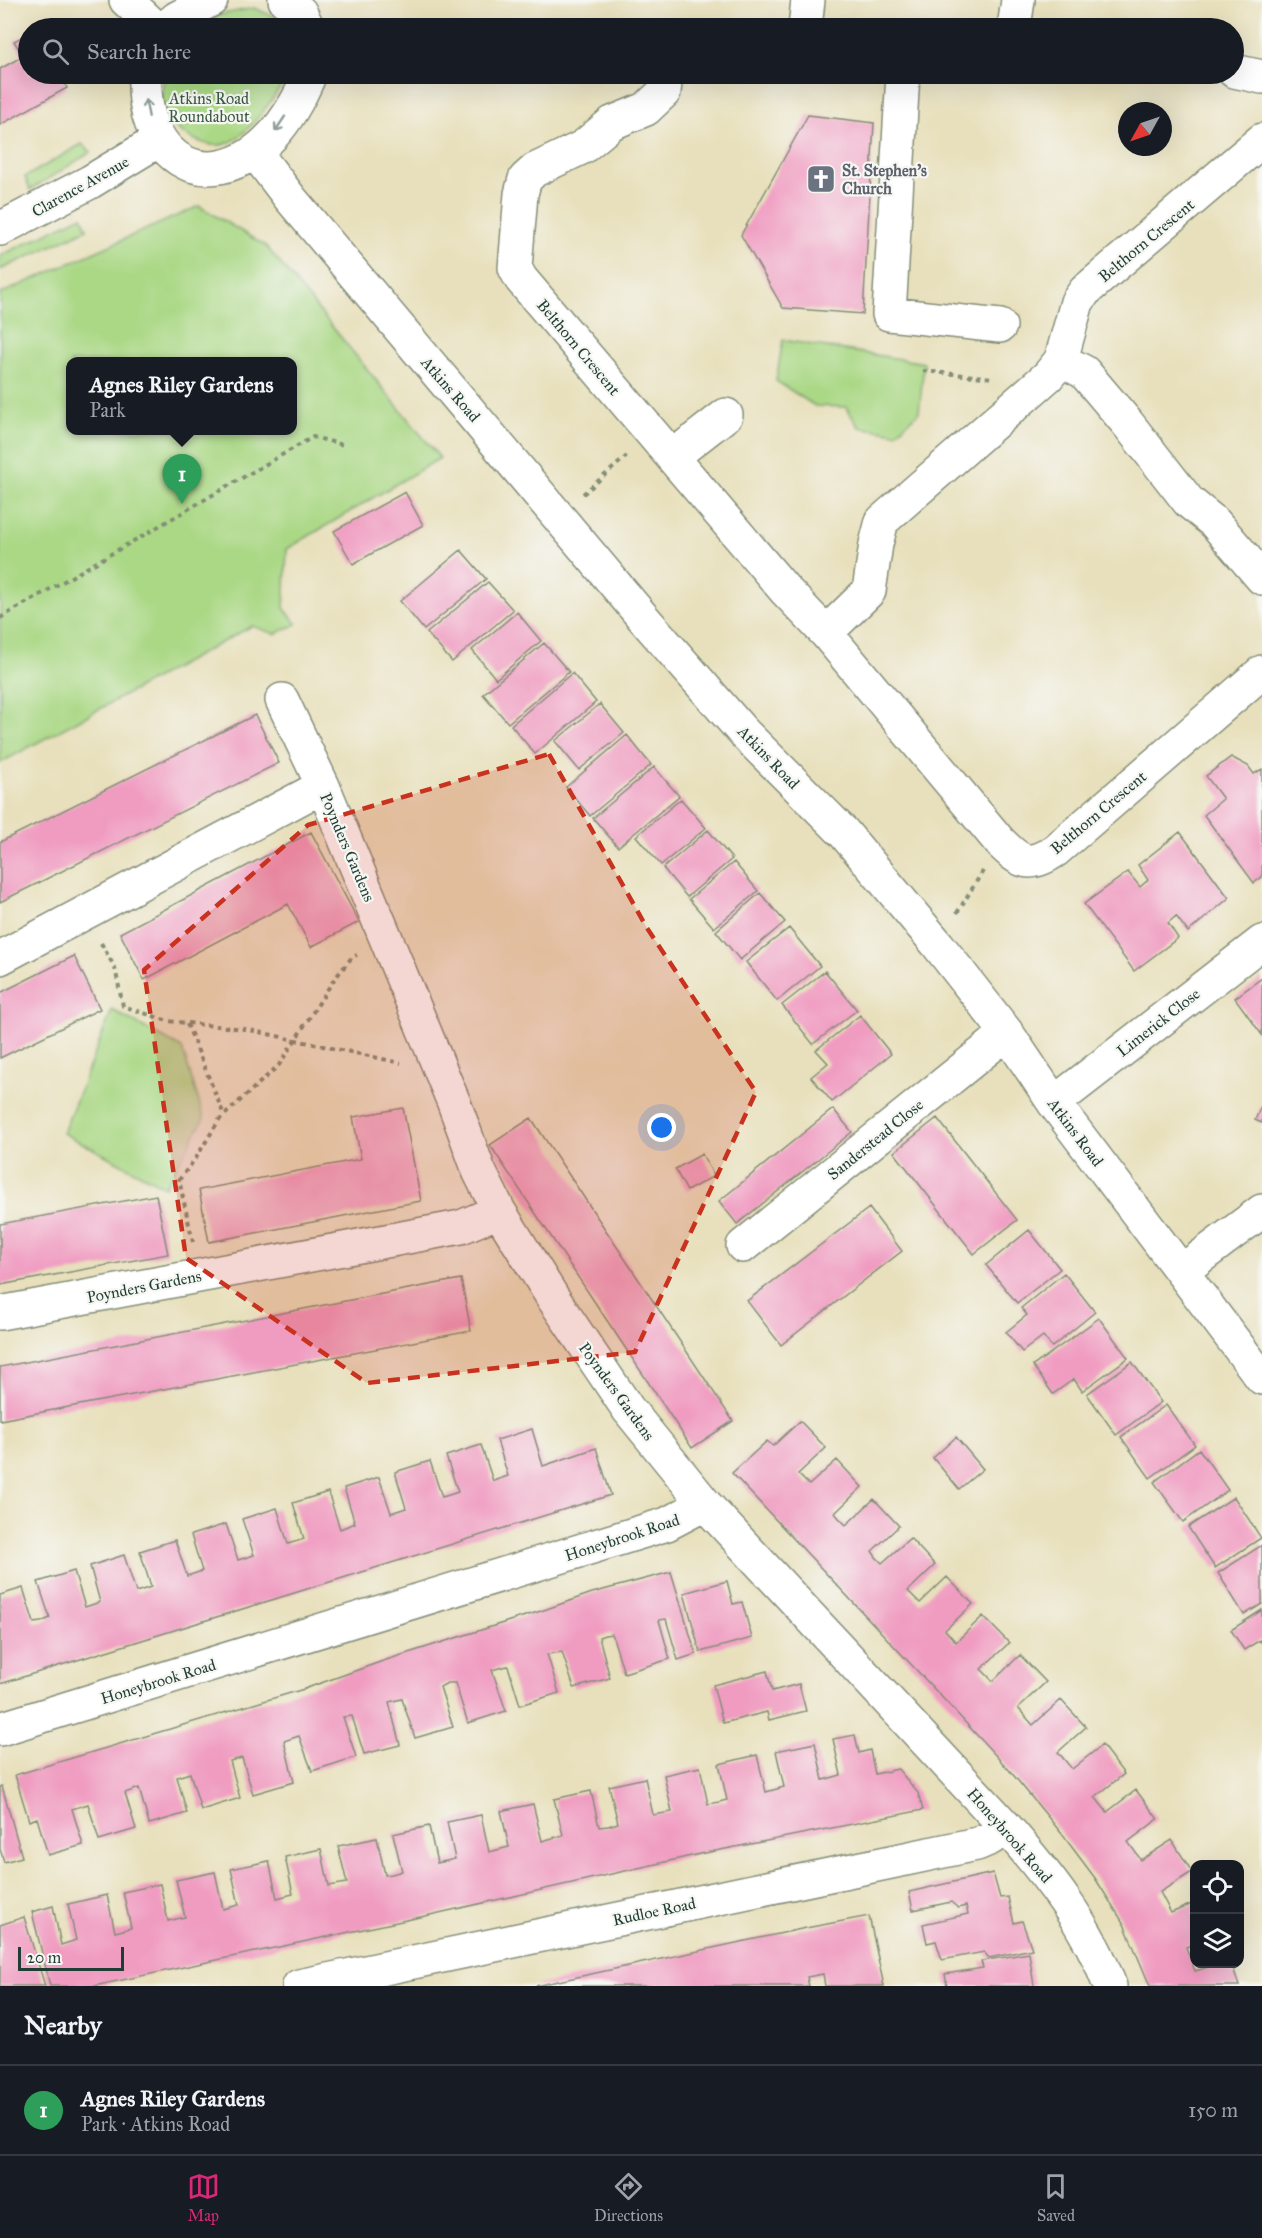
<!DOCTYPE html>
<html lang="en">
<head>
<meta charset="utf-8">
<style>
	:root { --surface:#171b24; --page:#242831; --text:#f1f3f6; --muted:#9ea1a6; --line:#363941; --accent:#db2777 }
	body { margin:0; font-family:"IM FELL Great Primer",serif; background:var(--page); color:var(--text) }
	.controls { position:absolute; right:18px; bottom:18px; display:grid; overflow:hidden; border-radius:12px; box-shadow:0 6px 24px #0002 }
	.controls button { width:54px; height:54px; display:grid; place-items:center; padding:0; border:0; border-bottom:2px solid var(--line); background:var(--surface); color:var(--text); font:30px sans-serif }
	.compass { position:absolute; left:1118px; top:102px; width:54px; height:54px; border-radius:50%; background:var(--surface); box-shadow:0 6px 24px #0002; rotate:230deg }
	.scale { position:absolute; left:18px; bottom:15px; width:106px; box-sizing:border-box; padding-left:6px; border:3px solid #1f3d34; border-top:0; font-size:16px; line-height:21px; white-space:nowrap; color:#1f3d34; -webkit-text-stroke:4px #f6f6f2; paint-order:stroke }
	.you { position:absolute; left:662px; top:1128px; width:21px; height:21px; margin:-15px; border:4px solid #fff; border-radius:50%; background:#1a73e8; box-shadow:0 0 0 9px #1a73e833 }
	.badge { display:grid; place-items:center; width:39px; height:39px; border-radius:50%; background:var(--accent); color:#fff; font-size:20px; font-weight:700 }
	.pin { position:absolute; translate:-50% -50px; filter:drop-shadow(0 2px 3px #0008) }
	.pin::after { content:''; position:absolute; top:32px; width:21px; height:18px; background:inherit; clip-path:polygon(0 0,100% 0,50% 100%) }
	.popup { position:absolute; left:66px; top:357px; width:231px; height:78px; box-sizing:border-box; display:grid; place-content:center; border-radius:12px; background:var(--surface); filter:drop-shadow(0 2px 4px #0005); font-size:20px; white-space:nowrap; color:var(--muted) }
	.popup b { font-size:22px; color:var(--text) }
	.popup::after { content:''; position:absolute; left:50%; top:100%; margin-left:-12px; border:12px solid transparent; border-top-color:var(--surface) }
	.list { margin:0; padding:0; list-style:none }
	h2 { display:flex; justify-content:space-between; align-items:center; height:78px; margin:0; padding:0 24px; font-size:26px }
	h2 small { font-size:20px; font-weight:400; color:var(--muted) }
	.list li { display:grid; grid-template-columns:39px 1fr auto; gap:18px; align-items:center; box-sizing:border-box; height:90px; padding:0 24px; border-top:2px solid var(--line) }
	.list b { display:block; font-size:22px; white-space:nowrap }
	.list p { margin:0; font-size:20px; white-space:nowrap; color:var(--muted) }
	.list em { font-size:20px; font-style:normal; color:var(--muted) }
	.icon { flex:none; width:33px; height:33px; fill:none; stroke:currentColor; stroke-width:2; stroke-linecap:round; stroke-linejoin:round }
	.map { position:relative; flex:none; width:1262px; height:1986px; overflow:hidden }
	.search { position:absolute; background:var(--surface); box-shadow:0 6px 24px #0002; left:18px; right:18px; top:18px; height:66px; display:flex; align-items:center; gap:15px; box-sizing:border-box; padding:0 21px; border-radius:33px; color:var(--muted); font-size:22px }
	.sheet { height:168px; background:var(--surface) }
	nav { display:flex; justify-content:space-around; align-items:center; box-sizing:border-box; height:84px; border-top:2px solid var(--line); background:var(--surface); font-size:16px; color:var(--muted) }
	nav a { display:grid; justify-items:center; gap:3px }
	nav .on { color:var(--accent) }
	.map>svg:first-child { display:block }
	.green { fill:#aad885; stroke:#648a5c; stroke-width:1.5; fill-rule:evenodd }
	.building { fill:#f09cc1 }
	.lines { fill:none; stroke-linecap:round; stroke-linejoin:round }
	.minor-casing { stroke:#848e78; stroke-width:36 }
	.path { stroke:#848e78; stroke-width:4; stroke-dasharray:4.5 4.5; stroke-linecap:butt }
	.minor { stroke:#fff; stroke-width:33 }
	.oneway { stroke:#8f9e9a }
	.marked { fill:#c8321e; fill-opacity:0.2; stroke:#c8321e; stroke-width:4.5; stroke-dasharray:12 8; stroke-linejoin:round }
	.labels { text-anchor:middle; stroke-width:4.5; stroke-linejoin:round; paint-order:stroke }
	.park-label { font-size:16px; fill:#3b5c44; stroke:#f6f6f2 }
	.worship-label { font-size:16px; font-weight:bold; fill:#5b616d; stroke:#f6f6f2; text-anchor:start }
	.street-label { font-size:16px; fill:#1f3d34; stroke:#f6f6f2 }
</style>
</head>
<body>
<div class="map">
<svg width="1262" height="1986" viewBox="0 0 1262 1986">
	<rect width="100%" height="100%" fill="#f6f6f2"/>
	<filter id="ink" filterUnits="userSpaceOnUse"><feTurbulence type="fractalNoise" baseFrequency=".0167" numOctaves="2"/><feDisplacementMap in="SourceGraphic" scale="12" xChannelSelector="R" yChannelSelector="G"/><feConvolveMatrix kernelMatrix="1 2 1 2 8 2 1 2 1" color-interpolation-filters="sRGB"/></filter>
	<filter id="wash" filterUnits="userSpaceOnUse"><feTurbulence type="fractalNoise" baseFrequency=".008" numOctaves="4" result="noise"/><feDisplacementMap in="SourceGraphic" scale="24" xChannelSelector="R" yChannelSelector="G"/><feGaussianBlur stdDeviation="1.35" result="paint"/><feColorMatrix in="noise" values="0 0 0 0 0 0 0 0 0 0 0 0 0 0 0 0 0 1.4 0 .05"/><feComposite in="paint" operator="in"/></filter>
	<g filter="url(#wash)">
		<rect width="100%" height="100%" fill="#e8e0bc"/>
		<path class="green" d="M 254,8 L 275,17 L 281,28 L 195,28 L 213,16 Z
			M 165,74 L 288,74 C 277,94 250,134 228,143 C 208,151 174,133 166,114 C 159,100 162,88 165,74 Z
			M 82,144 L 91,152 L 30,190 L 25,177 Z
			M 199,206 L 266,246 L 440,458 L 287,549 L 284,608 L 297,624 L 275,634 L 252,626 L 0,763 L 0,294 ZM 71,362 L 293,362 L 293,430 L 71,430 Z
			M 82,216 L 87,229 L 0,270 L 0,256 Z
			M 783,340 L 924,363 L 919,412 L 896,433 L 859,427 L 846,407 L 815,406 L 776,381 Z
			M 112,1010 L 182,1048 L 204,1118 L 165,1187 L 63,1133 Z"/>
		<g id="blocks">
			<path class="building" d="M 28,34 L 28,74 L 59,74 L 67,88 L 0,125 L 0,69 L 23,56 L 14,41 Z
				M 808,115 L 874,123 L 863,314 L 783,308 L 741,235 Z
				M 405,492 L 423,525 L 353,564 L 334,531 Z
				M 461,550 L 486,579 L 424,630 L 400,601 Z
				M 488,582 L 513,610 L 452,662 L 427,633 Z
				M 517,612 L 541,641 L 496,679 L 472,650 Z
				M 544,643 L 569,672 L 508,723 L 483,694 Z
				M 572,673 L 596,702 L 535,754 L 511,725 Z
				M 600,704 L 624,733 L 579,770 L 555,741 Z
				M 255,715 L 279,763 L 0,902 L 0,842 Z
				M 627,735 L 651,765 L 590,816 L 566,787 Z
				M 1231,757 L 1248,766 L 1254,774 L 1262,769 L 1262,877 L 1254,883 L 1204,815 L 1223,799 L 1206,776 Z
				M 654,767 L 679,796 L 618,847 L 593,818 Z
				M 681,799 L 706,828 L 661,865 L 636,836 Z
				M 708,830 L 732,859 L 687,897 L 663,868 Z
				M 311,832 L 359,922 L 311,947 L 288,904 L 144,980 L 120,933 Z
				M 1180,832 L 1229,898 L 1188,932 L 1176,916 L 1168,923 L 1178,938 L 1134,971 L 1084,904 L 1128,872 L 1140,887 L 1148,880 L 1138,865 Z
				M 734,862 L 758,891 L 714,928 L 689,899 Z
				M 760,893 L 785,922 L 740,960 L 716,931 Z
				M 789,928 L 820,966 L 777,1001 L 746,962 Z
				M 74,956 L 100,1009 L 0,1058 L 0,993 Z
				M 825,971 L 857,1010 L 813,1044 L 782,1005 Z
				M 1262,978 L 1262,1035 L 1235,998 Z
				M 860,1015 L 891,1054 L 832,1102 L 811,1077 L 828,1063 L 816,1050 Z
				M 1262,1104 L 1262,1123 L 1255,1120 Z
				M 403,1108 L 421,1201 L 209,1242 L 199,1190 L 361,1159 L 353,1117 Z
				M 833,1109 L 852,1132 L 737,1224 L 719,1201 Z
				M 531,1118 L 733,1421 L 692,1448 L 490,1145 Z
				M 937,1118 L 1017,1220 L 974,1254 L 894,1152 Z
				M 702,1154 L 714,1176 L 687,1191 L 675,1169 Z
				M 156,1195 L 168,1254 L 0,1285 L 0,1224 Z
				M 869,1208 L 902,1251 L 781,1345 L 747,1301 Z
				M 1029,1230 L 1060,1269 L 1017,1303 L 986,1265 Z
				M 1064,1273 L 1095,1312 L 1052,1347 L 1043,1336 L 1022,1352 L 1006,1332 L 1027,1315 L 1021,1308 Z
				M 461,1279 L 471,1331 L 0,1420 L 0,1367 Z
				M 1099,1318 L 1128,1358 L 1082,1391 L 1074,1379 L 1053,1394 L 1033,1366 Z
				M 1132,1362 L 1161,1402 L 1116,1435 L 1087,1394 Z
				M 1166,1405 L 1195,1445 L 1150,1478 L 1121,1437 Z
				M 800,1421 L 826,1448 L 798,1474 L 809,1485 L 837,1460 L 862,1487 L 835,1513 L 839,1518 L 846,1525 L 874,1499 L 899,1526 L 872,1551 L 876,1557 L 882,1563 L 910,1538 L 935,1565 L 908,1591 L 920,1603 L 947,1577 L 973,1604 L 945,1630 L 956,1642 L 983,1616 L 1009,1643 L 981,1669 L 993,1681 L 1020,1655 L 1046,1682 L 1018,1708 L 1025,1716 L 1033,1725 L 1061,1700 L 1086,1727 L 1058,1752 L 1072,1769 L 1102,1745 L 1124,1774 L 1095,1797 L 1107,1812 L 1136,1790 L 1158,1819 L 1128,1842 L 1141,1860 L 1172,1840 L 1192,1872 L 1160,1892 L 1171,1913 L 1194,1903 L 1194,1944 L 1186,1947 L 1195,1971 L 1218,1964 L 1232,1964 L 1239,1986 L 1150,1986 L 1124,1924 L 1095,1878 L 1062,1834 L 1010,1771 L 951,1707 L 732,1473 L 767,1441 L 773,1446 Z
				M 532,1429 L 543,1466 L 596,1448 L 611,1495 L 0,1684 L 0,1595 L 23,1588 L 34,1623 L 41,1622 L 50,1618 L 38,1582 L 74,1571 L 85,1607 L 100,1602 L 90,1566 L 124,1555 L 136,1592 L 151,1587 L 140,1551 L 175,1540 L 187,1576 L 202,1571 L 191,1535 L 226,1524 L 238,1560 L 254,1555 L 242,1519 L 277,1508 L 288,1544 L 304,1539 L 293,1503 L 328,1492 L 340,1529 L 355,1523 L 344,1488 L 379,1477 L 391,1513 L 406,1508 L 395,1472 L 430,1461 L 442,1497 L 449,1495 L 458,1492 L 446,1456 L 481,1445 L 493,1481 L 508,1476 L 497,1440 Z
				M 956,1437 L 983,1469 L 959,1489 L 933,1458 Z
				M 1199,1449 L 1228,1490 L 1183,1522 L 1154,1482 Z
				M 1234,1497 L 1261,1538 L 1215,1568 L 1188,1527 Z
				M 1262,1545 L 1262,1604 L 1244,1615 L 1218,1573 Z
				M 671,1572 L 696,1654 L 678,1660 L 666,1619 L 659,1620 L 670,1659 L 624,1673 L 612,1634 L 605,1635 L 599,1637 L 610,1678 L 574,1688 L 562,1652 L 547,1654 L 559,1693 L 520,1705 L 508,1666 L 499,1668 L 492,1670 L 506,1711 L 468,1723 L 455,1683 L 447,1683 L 440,1687 L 453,1727 L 415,1738 L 402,1699 L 389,1702 L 400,1745 L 364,1754 L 352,1716 L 343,1717 L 356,1757 L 312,1771 L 299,1736 L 284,1741 L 294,1782 L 253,1794 L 242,1758 L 230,1761 L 240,1798 L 201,1810 L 190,1773 L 177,1777 L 187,1813 L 149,1824 L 139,1788 L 125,1793 L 136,1829 L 99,1840 L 88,1804 L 72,1809 L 83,1845 L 48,1855 L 37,1818 L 29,1821 L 15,1775 L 304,1689 L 383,1661 L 541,1611 L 592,1593 Z
				M 727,1581 L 733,1604 L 742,1602 L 752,1638 L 700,1652 L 684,1593 Z
				M 1262,1610 L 1262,1643 L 1260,1640 L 1244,1650 L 1231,1630 Z
				M 767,1671 L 772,1691 L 799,1684 L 806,1711 L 769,1720 L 767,1712 L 723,1723 L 713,1685 Z
				M 855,1735 L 859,1753 L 870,1750 L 875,1774 L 898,1769 L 918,1793 L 923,1810 L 700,1854 L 430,1915 L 94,1986 L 50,1986 L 32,1912 L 53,1906 L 61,1945 L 76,1940 L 68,1904 L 107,1895 L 115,1932 L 131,1928 L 123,1892 L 160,1884 L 168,1921 L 185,1917 L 176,1880 L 215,1872 L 223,1909 L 239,1905 L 231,1869 L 269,1861 L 277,1898 L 293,1894 L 285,1857 L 321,1849 L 329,1886 L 347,1883 L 338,1846 L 377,1838 L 385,1875 L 392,1874 L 402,1871 L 393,1834 L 429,1826 L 437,1863 L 455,1859 L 447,1822 L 481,1815 L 489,1852 L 509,1847 L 501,1811 L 533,1804 L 542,1841 L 563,1835 L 554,1799 L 591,1791 L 599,1827 L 608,1826 L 618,1823 L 609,1786 L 645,1778 L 653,1815 L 672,1812 L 664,1775 L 700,1767 L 708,1804 L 719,1802 L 727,1800 L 719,1764 L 757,1755 L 766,1792 L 784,1787 L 776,1751 L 815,1743 L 823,1780 L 841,1775 L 833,1739 Z
				M 2,1786 L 22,1857 L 4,1862 L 0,1849 L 0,1787 Z
				M 993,1873 L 1000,1898 L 1008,1897 L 1014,1923 L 1022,1921 L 1032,1949 L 989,1958 L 984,1952 L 942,1960 L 936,1941 L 927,1943 L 923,1924 L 968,1914 L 966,1906 L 958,1908 L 951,1902 L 913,1910 L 909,1892 Z
				M 869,1916 L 884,1986 L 825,1986 L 823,1974 L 807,1977 L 809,1986 L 535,1986 L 806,1928 Z
				M 24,1917 L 45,1986 L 0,1986 L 0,1925 Z
				M 1029,1953 L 1034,1986 L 947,1986 L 945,1974 L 983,1968 L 981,1961 Z"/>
		</g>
	</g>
	<g filter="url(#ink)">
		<use href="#blocks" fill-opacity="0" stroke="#848e78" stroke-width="1.5"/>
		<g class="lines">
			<g class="minor-casing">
				<path id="minor" d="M 126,0 L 156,28
					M 285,0 L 300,12 L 308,28
					M 165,28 L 177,18 L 211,0
					M 805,28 L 808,0
					M 1014,28 L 1018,0
					M 1234,71 L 1262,77
					M 145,74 C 144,103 148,128 168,150 C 200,183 244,166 272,136 C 288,119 301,95 310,74
					M 666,74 L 664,92 L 646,109 L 612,123 L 583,147 L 535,170 L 525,179 L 521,194 L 515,268 L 521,279 L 785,590 L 826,633 L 1000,842 C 1021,863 1029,868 1056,850 L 1262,672
					M 903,74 L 889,314 L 1000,326
					M 255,152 L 290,198 L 646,621 L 744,733 L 844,833 L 938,945 L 1007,1033 L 1054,1103 L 1262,1378
					M 0,229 L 90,182 L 159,140
					M 1061,360 L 1084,372 L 1128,424 L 1189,502 L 1215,523 L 1262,578
					M 672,457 L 726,415
					M 826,633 L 869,591 L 876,544 L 882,521 L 1048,376 L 1061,360 L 1077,302 L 1085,291 L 1262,140
					M 282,700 L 323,786 L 454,1103 L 479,1171 L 499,1211 L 553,1298 L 628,1409 L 705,1504 L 1005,1826 C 1047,1874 1088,1925 1110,1986
					M 0,958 L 323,786
					M 1054,1103 L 1262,942
					M 743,1246 L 1007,1033
					M 1182,1271 L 1262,1211
					M 0,1313 L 461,1227 L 499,1211
					M 0,1729 L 667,1524 L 705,1504
					M 299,1986 L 977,1844 L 991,1838 L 1005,1826"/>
			</g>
			<path class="path" d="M 923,371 L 994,378
				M 583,494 L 627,456
				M 0,618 L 313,437 L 344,445
				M 957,913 L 983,871
				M 101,943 L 115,968 L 123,1006 L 168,1021 L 245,1029 L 401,1063
				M 187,1024 L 224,1115
				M 193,1242 L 179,1180 L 196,1158 L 219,1120 L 279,1065 L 333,981 L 352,957 L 357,955"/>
			<use href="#minor" class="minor"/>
		</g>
		<defs><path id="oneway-shaft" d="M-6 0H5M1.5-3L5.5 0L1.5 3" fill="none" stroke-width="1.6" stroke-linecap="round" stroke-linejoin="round" transform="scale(1.5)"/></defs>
		<g class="oneway">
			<use href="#oneway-shaft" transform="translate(147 108) rotate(-101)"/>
			<use href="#oneway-shaft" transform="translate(280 124) rotate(124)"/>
		</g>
	</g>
	<path class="marked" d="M 549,754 L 647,928 L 756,1092 L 635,1352 L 367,1383 L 186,1258 L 144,970 L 308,825 Z"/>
	<defs>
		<g id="church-square" transform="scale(1.5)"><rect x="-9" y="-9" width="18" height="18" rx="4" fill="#6b7280" stroke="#f6f6f2"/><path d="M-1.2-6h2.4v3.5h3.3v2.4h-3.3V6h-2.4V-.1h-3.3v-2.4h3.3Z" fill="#fff"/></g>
	</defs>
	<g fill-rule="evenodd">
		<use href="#church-square" x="821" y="179"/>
	</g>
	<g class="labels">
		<g class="park-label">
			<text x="209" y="104">Atkins Road<tspan x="209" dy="18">Roundabout</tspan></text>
		</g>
		<g class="worship-label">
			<text x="842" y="176">St. Stephen's<tspan x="842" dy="18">Church</tspan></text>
		</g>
		<g class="street-label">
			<text transform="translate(80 186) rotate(-29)" y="6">Clarence Avenue</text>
			<text transform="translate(1146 240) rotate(-40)" y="6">Belthorn Crescent</text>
			<text transform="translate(579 347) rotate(50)" y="6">Belthorn Crescent</text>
			<text transform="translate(451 389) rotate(49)" y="6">Atkins Road</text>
			<text transform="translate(769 757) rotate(46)" y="6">Atkins Road</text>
			<text transform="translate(1098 812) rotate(-40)" y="6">Belthorn Crescent</text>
			<text transform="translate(348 847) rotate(67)" y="6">Poynders Gardens</text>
			<text transform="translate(1158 1022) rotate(-38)" y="6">Limerick Close</text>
			<text transform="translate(1076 1132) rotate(53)" y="6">Atkins Road</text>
			<text transform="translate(875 1139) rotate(-39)" y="6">Sanderstead Close</text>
			<text transform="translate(144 1286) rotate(-11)" y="6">Poynders Gardens</text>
			<text transform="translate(617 1391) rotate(54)" y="6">Poynders Gardens</text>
			<text transform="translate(622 1537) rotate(-18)" y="6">Honeybrook Road</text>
			<text transform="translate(158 1681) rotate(-17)" y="6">Honeybrook Road</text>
			<text transform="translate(1010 1835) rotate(49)" y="6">Honeybrook Road</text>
			<text transform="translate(654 1911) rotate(-12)" y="6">Rudloe Road</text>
		</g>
	</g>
</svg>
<div class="controls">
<button><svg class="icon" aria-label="locate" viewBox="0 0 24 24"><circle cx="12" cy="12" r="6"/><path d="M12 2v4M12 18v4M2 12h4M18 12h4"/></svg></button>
<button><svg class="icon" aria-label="layers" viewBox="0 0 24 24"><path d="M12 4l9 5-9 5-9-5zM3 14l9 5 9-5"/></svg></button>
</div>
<svg class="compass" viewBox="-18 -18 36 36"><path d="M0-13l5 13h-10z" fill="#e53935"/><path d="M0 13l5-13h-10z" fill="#9ea1a6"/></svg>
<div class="scale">20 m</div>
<div class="you"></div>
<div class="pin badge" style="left:182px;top:504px;background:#2e9e5b">1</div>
<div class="popup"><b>Agnes Riley Gardens</b>Park</div>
<div class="search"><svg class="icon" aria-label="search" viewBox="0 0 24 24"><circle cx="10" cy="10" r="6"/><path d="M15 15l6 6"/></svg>Search here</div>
</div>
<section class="sheet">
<h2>Nearby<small></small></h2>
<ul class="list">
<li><span class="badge" style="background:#2e9e5b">1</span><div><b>Agnes Riley Gardens</b><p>Park · Atkins Road</p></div><em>150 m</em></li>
</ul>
</section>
<nav>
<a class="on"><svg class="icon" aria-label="map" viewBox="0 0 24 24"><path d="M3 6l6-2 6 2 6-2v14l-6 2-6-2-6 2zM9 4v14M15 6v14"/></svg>Map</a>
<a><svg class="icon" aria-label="directions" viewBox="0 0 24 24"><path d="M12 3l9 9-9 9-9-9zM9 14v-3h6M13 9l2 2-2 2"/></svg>Directions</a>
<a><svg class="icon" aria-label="saved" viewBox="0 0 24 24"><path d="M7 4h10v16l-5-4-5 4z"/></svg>Saved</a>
</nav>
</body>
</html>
